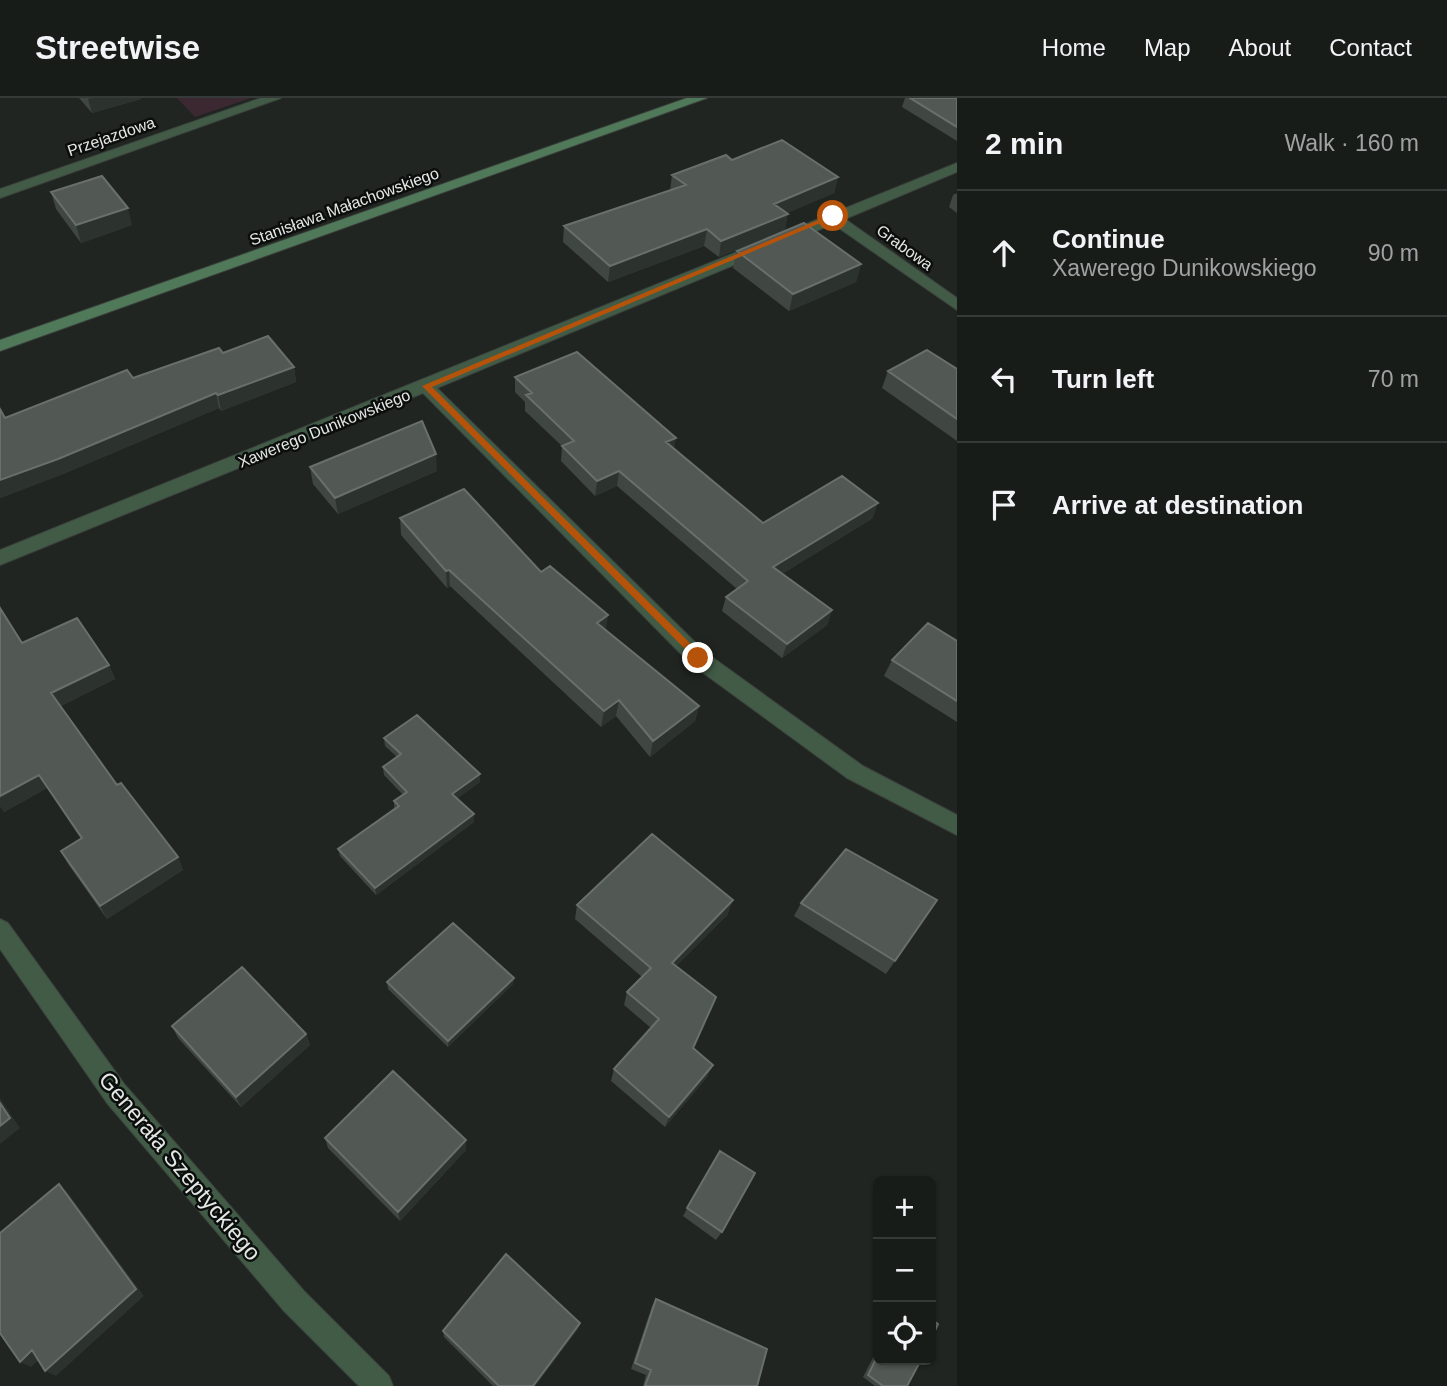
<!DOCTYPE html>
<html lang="en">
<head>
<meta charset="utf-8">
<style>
	:root { --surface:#181c19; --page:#252926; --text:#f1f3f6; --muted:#9fa1a2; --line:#363a38 }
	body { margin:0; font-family:Arial,sans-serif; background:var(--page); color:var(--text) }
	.controls { position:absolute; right:21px; bottom:21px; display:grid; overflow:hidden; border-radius:10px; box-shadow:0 2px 5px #0004 }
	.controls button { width:63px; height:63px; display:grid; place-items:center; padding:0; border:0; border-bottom:2px solid var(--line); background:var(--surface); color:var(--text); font:35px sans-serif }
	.stop { position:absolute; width:21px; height:21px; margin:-16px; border:5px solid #b45309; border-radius:50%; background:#fff }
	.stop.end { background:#b45309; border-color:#fff; box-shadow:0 2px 7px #0008 }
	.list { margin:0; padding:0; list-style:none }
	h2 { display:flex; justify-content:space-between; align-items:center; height:91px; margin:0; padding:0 28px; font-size:30px }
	h2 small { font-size:23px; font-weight:400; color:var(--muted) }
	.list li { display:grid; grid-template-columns:46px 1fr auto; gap:21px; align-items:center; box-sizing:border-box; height:126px; padding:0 28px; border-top:2px solid var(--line) }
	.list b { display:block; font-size:26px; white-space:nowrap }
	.list p { margin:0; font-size:23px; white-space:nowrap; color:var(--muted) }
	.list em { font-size:23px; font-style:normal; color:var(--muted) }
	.icon { flex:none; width:38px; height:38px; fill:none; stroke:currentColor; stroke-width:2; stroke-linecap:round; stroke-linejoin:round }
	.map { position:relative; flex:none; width:957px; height:1288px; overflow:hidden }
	header { display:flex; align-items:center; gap:42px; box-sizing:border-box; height:98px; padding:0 35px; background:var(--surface); border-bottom:2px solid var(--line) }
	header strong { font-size:33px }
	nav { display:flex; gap:38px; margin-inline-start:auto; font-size:24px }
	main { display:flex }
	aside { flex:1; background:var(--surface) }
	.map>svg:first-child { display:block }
	.green { fill:#3b2830 }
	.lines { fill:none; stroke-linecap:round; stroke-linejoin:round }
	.street-casing { stroke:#3b403c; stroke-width:2 }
	.secondary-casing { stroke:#3b403c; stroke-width:2 }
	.street { fill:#415b47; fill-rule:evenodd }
	.secondary { fill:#50795a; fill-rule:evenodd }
	.wall { fill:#404742 }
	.shaded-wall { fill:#2c322e }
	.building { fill:#525854; stroke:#696f6a; stroke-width:2 }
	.route { fill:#b45309 }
	.labels { text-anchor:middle; stroke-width:5; stroke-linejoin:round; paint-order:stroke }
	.far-street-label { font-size:16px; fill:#e4e8e5; stroke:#0b0e0c }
	.near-street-label { font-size:23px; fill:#e4e8e5; stroke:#0b0e0c }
</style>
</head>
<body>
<header>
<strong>Streetwise</strong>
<nav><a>Home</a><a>Map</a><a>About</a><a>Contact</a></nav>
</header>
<main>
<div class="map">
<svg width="957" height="1288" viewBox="0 0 957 1288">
	<rect width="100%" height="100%" fill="#202521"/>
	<path class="green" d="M 177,0 L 251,0 L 195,19 Z"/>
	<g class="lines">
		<g class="street-casing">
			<path id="street" d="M 261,0 L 281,0 L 0,100 L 0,91 Z
				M 957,65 L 957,74 L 845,121 L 957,200 L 957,212 L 833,126 L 437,290 L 705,554 L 863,668 L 957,717 L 957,737 L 847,680 L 691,566 L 423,295 L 0,467 L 0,452 Z
				M 0,821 L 8,825 L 125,987 L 304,1193 L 389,1278 L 393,1288 L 359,1288 L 284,1213 L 107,1005 L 0,851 Z"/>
		</g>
		<g class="secondary-casing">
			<path id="secondary" d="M 687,0 L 707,0 L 0,253 L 0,242 Z"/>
		</g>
		<use href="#street" class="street"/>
		<use href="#secondary" class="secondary"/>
	</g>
	<path class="wall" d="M 79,0 L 140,0 L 141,1 L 92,15 Z
		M 905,0 L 957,0 L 957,43 L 902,9 Z
		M 732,62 L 838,79 L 834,95 L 787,115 L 785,132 L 719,159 L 704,148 L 608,184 L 563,144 L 564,128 L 670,93 L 672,77 Z
		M 51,94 L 132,127 L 81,145 L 56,111 Z
		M 957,95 L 957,115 L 949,109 L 953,97 Z
		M 737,153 L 861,166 L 856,184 L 789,213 L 733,170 Z
		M 223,255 L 294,269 L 296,284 L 221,313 L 219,310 L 63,376 L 0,400 L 0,311 L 5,320 L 133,280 Z
		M 957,271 L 957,343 L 882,290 L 888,273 Z
		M 515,279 L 674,351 L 763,425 L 873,420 L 782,476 L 832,512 L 827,527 L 782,560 L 722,513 L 726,499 L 737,491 L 617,388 L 595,398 L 561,363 L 562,348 L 525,313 L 525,304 L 515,294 Z
		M 310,369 L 437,373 L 338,416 L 313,386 Z
		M 400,420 L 541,474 L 606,533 L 699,608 L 695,623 L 650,659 L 616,618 L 601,629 L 450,488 L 447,490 L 401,437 Z
		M 0,510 L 22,545 L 109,567 L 115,581 L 60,608 L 117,687 L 178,759 L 183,772 L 107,821 L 68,766 L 61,753 L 81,741 L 47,690 L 4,714 L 0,708 Z
		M 957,543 L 957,624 L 884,578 L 892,562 Z
		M 384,640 L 480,684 L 457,700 L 474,716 L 474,724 L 376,797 L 340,758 L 338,751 L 394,710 L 394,703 L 403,697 L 384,677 L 383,669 L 397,659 L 385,648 Z
		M 937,802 L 886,876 L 794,818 L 801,805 Z
		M 577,807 L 728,816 L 676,868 L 716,899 L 693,950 L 708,978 L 665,1029 L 611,983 L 614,971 L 651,930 L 624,907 L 627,894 L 642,879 L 575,821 Z
		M 514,880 L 513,886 L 448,949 L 388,891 L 387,884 Z
		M 172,928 L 306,936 L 310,947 L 241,1009 L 178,940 Z
		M 325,1040 L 466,1042 L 466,1052 L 400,1123 L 328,1050 Z
		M 720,1053 L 722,1134 L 716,1142 L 683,1118 Z
		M 656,1201 L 757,1288 L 643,1288 L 646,1277 L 631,1271 L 652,1208 Z
		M 578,1231 L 535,1288 L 493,1288 L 444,1239 L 443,1233 Z
		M 878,1250 L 878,1262 L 907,1288 L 875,1288 L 863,1279 Z"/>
	<path class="shaded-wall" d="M 92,0 L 140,0 L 141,1 L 92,15 L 88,1 Z
		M 838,79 L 834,95 L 771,122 L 774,106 Z
		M 128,110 L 132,127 L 81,145 L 76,127 Z
		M 788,116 L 785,132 L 719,159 L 721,143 Z
		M 707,131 L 704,148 L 608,184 L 610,168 Z
		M 861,166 L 856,184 L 789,213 L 793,196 Z
		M 294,269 L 296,284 L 221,313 L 218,297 Z
		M 216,295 L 219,310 L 63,376 L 0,400 L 0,382 Z
		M 676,340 L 673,355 L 666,344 Z
		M 436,356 L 437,373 L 338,416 L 335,400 Z
		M 619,373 L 617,388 L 595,398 L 597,383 Z
		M 878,405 L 873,420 L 769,484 L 773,469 Z
		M 449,472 L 450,488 L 447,490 L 446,473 Z
		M 832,512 L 827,527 L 782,560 L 787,546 Z
		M 608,517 L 606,534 L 597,525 Z
		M 109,567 L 115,581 L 58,610 L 51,595 Z
		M 619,602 L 616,618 L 601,629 L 604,613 Z
		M 699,608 L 695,623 L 650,659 L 653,643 Z
		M 480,676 L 480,684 L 453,704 L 452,696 Z
		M 39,677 L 47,690 L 4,714 L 0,708 L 0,698 Z
		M 474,716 L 474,724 L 376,797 L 375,790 Z
		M 178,759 L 183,772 L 107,821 L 100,808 Z
		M 733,802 L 728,816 L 668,877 L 672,865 Z
		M 514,880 L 513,886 L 448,949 L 448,943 Z
		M 306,936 L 310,947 L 241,1009 L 236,999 Z
		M 713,967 L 708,978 L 665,1029 L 669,1019 Z
		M 0,1000 L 20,1030 L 0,1046 Z
		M 466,1042 L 466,1052 L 400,1123 L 398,1114 Z
		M 59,1086 L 68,1095 L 144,1198 L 56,1278 L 45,1273 Z
		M 580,1225 L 578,1231 L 535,1288 L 533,1288 Z
		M 32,1252 L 43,1258 L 31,1269 L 20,1264 Z"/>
	<path class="building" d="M 910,0 L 957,0 L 957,29 Z
		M 782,42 L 838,79 L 774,106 L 788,116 L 721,143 L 707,131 L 610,168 L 564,128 L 686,87 L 672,77 L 726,57 L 732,62 Z
		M 102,78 L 128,110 L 76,127 L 51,94 Z
		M 804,125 L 861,166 L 793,196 L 737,153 Z
		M 268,238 L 294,269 L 218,297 L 216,295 L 58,361 L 0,382 L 0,311 L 5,320 L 127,272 L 133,280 L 219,250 L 223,255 Z
		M 927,252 L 957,271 L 957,321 L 888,273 Z
		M 577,254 L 676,340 L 666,344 L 763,425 L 842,378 L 878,405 L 773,469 L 832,512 L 787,546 L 726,499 L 748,483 L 619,373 L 597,383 L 562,348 L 574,343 L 526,297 L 532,295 L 515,279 Z
		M 422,323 L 436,356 L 335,400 L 310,369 Z
		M 464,391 L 541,474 L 550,468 L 608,517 L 597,525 L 699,608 L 653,643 L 619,602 L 604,613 L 449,472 L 446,473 L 400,420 Z
		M 0,510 L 22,545 L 77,520 L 109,567 L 51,595 L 117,687 L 121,685 L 178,759 L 100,808 L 61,753 L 82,740 L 39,677 L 0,698 Z
		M 928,525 L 957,543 L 957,603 L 892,562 Z
		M 417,617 L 480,676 L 452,696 L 474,716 L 375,790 L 338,751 L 399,708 L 394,703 L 407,694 L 383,669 L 401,656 L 384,640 Z
		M 652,736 L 733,802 L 672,865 L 716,899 L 693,950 L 713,967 L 669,1019 L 614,971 L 659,921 L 627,894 L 651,870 L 577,807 Z
		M 846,751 L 937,802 L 895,863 L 801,805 Z
		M 453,825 L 514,880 L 448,943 L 387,884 Z
		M 242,869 L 306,936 L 236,999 L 172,928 Z
		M 393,973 L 466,1042 L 398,1114 L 325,1040 Z
		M 0,1005 L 10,1020 L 0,1028 Z
		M 720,1053 L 755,1075 L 722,1134 L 687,1110 Z
		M 59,1086 L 136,1191 L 45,1273 L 32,1252 L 20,1264 L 0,1235 L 0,1135 Z
		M 506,1156 L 580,1225 L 533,1288 L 499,1288 L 443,1233 Z
		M 656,1201 L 767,1251 L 757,1288 L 645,1288 L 651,1272 L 635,1265 Z
		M 931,1221 L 938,1226 L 931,1241 Z
		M 878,1257 L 878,1262 L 921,1262 L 907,1288 L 883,1288 L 868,1277 Z"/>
	<path class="route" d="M 830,117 L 837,118 L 432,289 L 702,557 L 702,563 L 698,564 L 422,288 Z"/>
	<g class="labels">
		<g class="far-street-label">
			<text transform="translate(111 38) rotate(-19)" y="6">Przejazdowa</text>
			<text transform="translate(344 108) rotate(-20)" y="6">Stanisława Małachowskiego</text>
			<text transform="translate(905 149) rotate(36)" y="6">Grabowa</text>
			<text transform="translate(324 330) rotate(-22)" y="6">Xawerego Dunikowskiego</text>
		</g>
		<g class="near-street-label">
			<text transform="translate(180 1068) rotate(50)" y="8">Generała Szeptyckiego</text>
		</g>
	</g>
</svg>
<div class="controls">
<button>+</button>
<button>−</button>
<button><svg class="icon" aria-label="locate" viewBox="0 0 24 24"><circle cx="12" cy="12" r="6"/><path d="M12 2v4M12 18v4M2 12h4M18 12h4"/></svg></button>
</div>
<div class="stop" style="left:833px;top:118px"></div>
<div class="stop end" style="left:698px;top:560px"></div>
</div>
<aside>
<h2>2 min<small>Walk · 160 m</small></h2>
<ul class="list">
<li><svg class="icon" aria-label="ahead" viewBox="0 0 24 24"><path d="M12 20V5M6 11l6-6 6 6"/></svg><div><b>Continue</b><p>Xawerego Dunikowskiego</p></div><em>90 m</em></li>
<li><svg class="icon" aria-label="left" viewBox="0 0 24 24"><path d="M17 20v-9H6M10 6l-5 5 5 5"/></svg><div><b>Turn left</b></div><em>70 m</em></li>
<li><svg class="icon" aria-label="arrive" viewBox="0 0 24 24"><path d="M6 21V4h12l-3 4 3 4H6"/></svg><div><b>Arrive at destination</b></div></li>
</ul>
</aside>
</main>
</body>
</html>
